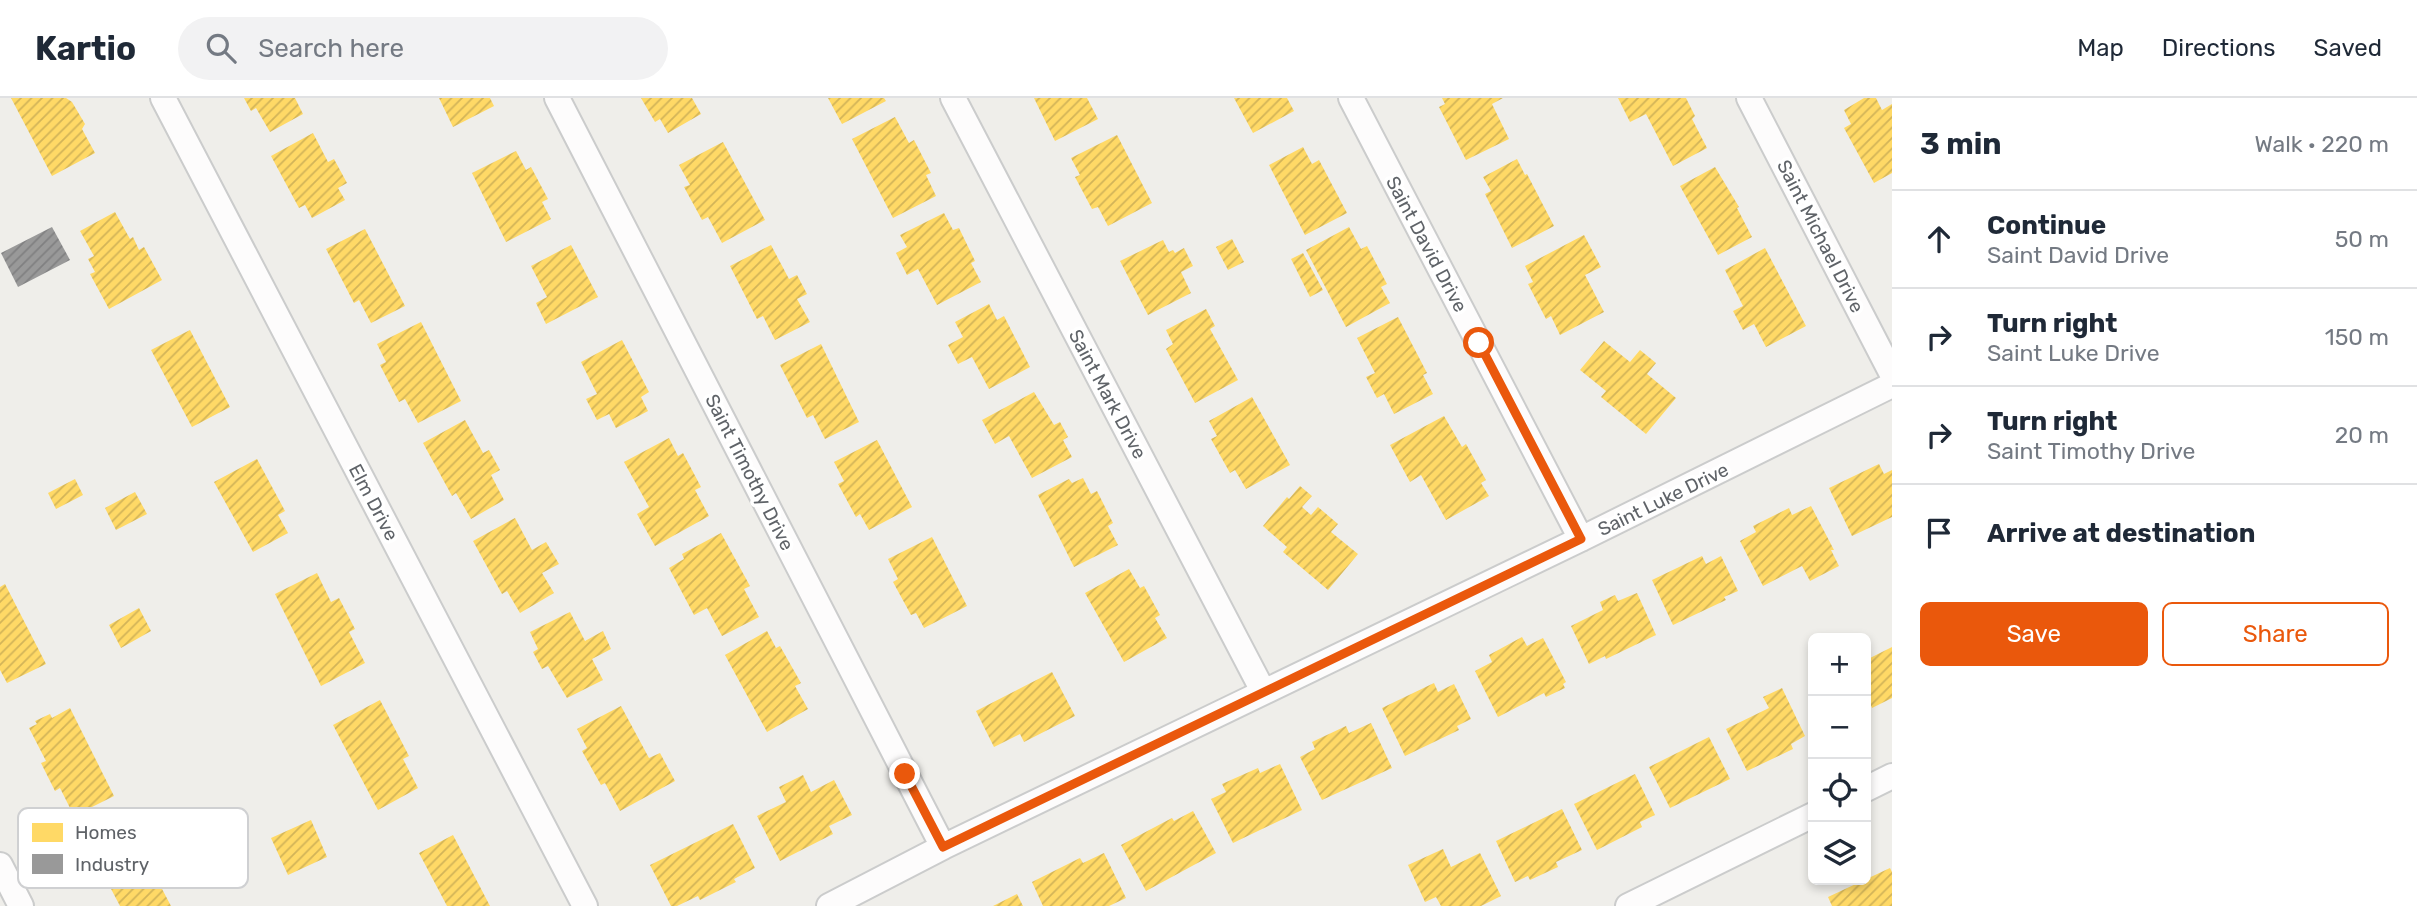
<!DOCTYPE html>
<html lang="en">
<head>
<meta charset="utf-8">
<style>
	:root { --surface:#fff; --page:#f2f2f3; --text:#1f2937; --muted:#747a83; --line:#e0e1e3; --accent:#ea580c }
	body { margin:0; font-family:Rubik,sans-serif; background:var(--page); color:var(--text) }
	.controls { position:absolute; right:21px; bottom:21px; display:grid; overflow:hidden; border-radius:10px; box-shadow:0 4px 10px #0003 }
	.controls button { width:63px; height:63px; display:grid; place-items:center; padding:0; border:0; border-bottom:2px solid var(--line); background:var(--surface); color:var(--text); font:35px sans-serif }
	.stop { position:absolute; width:21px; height:21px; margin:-16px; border:5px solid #ea580c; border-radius:50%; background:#fff }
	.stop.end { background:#ea580c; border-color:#fff; box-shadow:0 2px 7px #0008 }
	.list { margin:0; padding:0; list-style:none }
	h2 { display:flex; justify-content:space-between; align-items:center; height:91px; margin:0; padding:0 28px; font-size:30px }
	h2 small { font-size:23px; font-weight:400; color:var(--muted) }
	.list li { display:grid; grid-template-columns:46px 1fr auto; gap:21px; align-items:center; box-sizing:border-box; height:98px; padding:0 28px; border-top:2px solid var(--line) }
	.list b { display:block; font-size:26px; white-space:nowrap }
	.list p { margin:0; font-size:23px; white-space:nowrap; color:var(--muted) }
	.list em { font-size:23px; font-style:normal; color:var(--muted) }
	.actions { display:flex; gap:14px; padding:21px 28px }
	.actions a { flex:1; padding:16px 0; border:2px solid var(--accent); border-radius:10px; text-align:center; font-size:24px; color:var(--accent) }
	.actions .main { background:var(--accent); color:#fff }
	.icon { flex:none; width:38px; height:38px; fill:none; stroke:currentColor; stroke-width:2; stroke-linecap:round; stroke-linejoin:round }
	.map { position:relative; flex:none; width:1892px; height:808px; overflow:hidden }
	header { display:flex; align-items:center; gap:42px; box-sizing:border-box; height:98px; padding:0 35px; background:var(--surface); border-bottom:2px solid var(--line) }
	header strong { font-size:33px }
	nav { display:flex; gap:38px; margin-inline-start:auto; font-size:24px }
	.search { width:490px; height:63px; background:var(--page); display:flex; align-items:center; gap:18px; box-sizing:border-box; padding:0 24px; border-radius:38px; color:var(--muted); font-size:26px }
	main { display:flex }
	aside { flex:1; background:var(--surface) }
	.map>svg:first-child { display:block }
	.homes { fill:url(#homes-hatch) }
	.industry { fill:url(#industry-hatch) }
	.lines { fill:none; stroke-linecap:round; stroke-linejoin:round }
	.street-casing { stroke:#cbcccc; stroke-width:28 }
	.street { stroke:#fdfcfc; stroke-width:24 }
	.route { stroke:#ea580c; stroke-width:9 }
	.labels { text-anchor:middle; stroke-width:7; stroke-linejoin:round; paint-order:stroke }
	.street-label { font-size:19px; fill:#5f6368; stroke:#fff }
	.key { fill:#fff; stroke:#cfd0d2; stroke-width:2 }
	.key-label { font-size:19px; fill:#5f6368 }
</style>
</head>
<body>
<header>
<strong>Kartio</strong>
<div class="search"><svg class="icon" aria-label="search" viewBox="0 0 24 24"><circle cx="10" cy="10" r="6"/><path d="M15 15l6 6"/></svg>Search here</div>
<nav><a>Map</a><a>Directions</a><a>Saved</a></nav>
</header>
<main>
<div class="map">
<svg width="1892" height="808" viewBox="0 0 1892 808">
	<defs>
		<pattern id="homes-hatch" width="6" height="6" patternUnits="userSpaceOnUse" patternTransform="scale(1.75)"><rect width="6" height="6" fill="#ffd966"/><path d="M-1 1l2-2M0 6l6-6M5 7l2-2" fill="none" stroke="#d2b458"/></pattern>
		<pattern id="industry-hatch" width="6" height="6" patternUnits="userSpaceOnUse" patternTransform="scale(1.75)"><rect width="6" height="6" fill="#999"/><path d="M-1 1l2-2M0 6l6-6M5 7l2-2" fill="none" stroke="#808081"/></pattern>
	</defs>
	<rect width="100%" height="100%" fill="#efeeea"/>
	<path class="homes" d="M 11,0 L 66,0 L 72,4 L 85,26 L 82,31 L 95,55 L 52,78 Z
		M 244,0 L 295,0 L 303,16 L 270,34 L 256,10 L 251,13 Z
		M 439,0 L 490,0 L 494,8 L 453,29 Z
		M 641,0 L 692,0 L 701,16 L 668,35 L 660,21 L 655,24 Z
		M 828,0 L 884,0 L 886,3 L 842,26 Z
		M 1034,0 L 1087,0 L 1098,21 L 1055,43 Z
		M 1234,0 L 1287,0 L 1294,13 L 1253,35 Z
		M 1442,0 L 1503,0 L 1492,6 L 1509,41 L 1466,62 L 1439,9 L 1445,6 Z
		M 1618,0 L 1686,0 L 1695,18 L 1692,21 L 1707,50 L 1673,68 L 1646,16 L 1630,24 Z
		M 1864,0 L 1876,0 L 1882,12 L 1892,6 L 1892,75 L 1874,85 L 1844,30 L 1851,26 L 1844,12 Z
		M 895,19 L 909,45 L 914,42 L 931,75 L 926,77 L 936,98 L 893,120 L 852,41 Z
		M 313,35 L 328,64 L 334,61 L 347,85 L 338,90 L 345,102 L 312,120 L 305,107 L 299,110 L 271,58 Z
		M 1117,37 L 1152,105 L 1108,128 L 1098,109 L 1092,111 L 1075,79 L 1080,77 L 1071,60 Z
		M 723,44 L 765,122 L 722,145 L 708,119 L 702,122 L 684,89 L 690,87 L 679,67 Z
		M 1303,49 L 1312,66 L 1319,62 L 1347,115 L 1305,137 L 1269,67 Z
		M 516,53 L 526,72 L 531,69 L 548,101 L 542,104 L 551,121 L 506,144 L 472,75 Z
		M 1517,61 L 1525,77 L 1527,76 L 1554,128 L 1512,150 L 1485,96 L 1491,93 L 1483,79 Z
		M 1715,69 L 1739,109 L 1737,110 L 1752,139 L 1718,157 L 1680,88 Z
		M 115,114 L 130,141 L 133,139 L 139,152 L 144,149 L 162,182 L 109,211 L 90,176 L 95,174 L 88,161 L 94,158 L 80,133 Z
		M 944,115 L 953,132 L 959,130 L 975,163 L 971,165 L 981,184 L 937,207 L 918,171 L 907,177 L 896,155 L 907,149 L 900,137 Z
		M 1349,129 L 1361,151 L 1367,148 L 1387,186 L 1381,189 L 1390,205 L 1346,229 L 1306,152 Z
		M 365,131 L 405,208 L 371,225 L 359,202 L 354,205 L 326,151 Z
		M 1584,137 L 1601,169 L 1585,177 L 1604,214 L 1560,237 L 1551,218 L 1546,221 L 1528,186 L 1533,184 L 1525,168 Z
		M 1232,141 L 1244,164 L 1228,172 L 1216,149 Z
		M 1163,142 L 1169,154 L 1173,152 L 1175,155 L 1184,150 L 1193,168 L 1181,174 L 1191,195 L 1148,217 L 1120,163 Z
		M 571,147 L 598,199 L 546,226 L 536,205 L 547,199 L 531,168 Z
		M 771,147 L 789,181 L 797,177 L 807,196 L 797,201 L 810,224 L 775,242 L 763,218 L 757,221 L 730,168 Z
		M 1765,150 L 1806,228 L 1766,249 L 1754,226 L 1743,232 L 1733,213 L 1743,208 L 1725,172 Z
		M 1303,155 L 1323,192 L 1310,199 L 1291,161 Z
		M 989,206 L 997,222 L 1004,218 L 1030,269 L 989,291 L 972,259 L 958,266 L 948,247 L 963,239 L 955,224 Z
		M 1206,211 L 1215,228 L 1210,231 L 1238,282 L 1195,305 L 1166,251 L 1173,246 L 1166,232 Z
		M 1398,219 L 1427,275 L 1423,277 L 1433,296 L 1394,316 L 1384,296 L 1377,300 L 1366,279 L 1375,275 L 1357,240 Z
		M 421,224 L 461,303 L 418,325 L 405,301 L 399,304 L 380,267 L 386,264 L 377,246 Z
		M 190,232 L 230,309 L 192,329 L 151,252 Z
		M 622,242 L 649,294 L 641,299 L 648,313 L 616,330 L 609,316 L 597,322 L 586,301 L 597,296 L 581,264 Z
		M 1604,243 L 1630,264 L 1640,252 L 1656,265 L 1647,276 L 1676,300 L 1646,336 L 1601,299 L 1606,293 L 1580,272 Z
		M 821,246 L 859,324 L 825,341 L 813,317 L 807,320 L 780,267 Z
		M 1034,294 L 1054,327 L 1060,324 L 1068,339 L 1063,342 L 1072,359 L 1032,380 L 1009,338 L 995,346 L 982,322 Z
		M 1252,299 L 1290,367 L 1246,391 L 1235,372 L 1230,375 L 1211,341 L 1217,338 L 1209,323 Z
		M 1444,318 L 1462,349 L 1466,346 L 1486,382 L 1481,385 L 1489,398 L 1446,422 L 1421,377 L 1410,384 L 1390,347 Z
		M 465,322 L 483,355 L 489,352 L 500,372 L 491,377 L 504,402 L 471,421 L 456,395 L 452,398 L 423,345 Z
		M 669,340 L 678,358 L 683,355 L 701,389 L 695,392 L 709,418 L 655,448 L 637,416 L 649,409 L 624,364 Z
		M 877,342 L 912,409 L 869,432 L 860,416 L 856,419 L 838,386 L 844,383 L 834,364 Z
		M 257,361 L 285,413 L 278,417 L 288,435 L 253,454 L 214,384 Z
		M 1879,366 L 1884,376 L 1892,372 L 1892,419 L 1852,438 L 1829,390 Z
		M 1083,380 L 1091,396 L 1097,393 L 1113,425 L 1108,428 L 1118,447 L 1074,469 L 1038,397 L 1069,381 L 1072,385 Z
		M 75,381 L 83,397 L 56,411 L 48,395 Z
		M 1300,388 L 1312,398 L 1302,409 L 1311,417 L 1318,409 L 1338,426 L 1331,434 L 1358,456 L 1328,492 L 1283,454 L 1287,449 L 1263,428 L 1287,399 L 1289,401 Z
		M 135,394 L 147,416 L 116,432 L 105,410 Z
		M 1811,408 L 1834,452 L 1831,452 L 1839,468 L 1810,483 L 1802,468 L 1763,488 L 1740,443 L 1756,434 L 1753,428 L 1789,410 L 1792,417 Z
		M 515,420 L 532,452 L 546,444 L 559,466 L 542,475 L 554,495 L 520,515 L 507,493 L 502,496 L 473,443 Z
		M 721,435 L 750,488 L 744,491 L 759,519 L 722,538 L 707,510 L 694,517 L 669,470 L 684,461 L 682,456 Z
		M 932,439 L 967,508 L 924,530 L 916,515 L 911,517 L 893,484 L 898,481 L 888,461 Z
		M 1702,458 L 1706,466 L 1721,458 L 1738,493 L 1724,499 L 1726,502 L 1673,527 L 1652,482 Z
		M 1129,471 L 1140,490 L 1144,488 L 1160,517 L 1155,520 L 1167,540 L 1124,564 L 1085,495 Z
		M 317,475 L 331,504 L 339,500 L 355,531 L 349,534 L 365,565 L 321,588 L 275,496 Z
		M 5,486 L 46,566 L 7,585 L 0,572 L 0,489 Z
		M 1637,495 L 1656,537 L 1606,561 L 1605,558 L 1589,566 L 1571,528 L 1603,512 L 1600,504 L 1615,497 L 1618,503 Z
		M 139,510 L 151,533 L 121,550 L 109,527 Z
		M 570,514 L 585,543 L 603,533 L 611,551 L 592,561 L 603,582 L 567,600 L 548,568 L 542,571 L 533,554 L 538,551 L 530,534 Z
		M 767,533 L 776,550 L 780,548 L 801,585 L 795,588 L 808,611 L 767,634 L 725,557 Z
		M 1522,539 L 1527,548 L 1543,540 L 1566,584 L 1563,586 L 1565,590 L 1546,599 L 1544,595 L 1498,619 L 1475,573 L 1492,564 L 1489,557 Z
		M 1892,549 L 1892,600 L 1872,610 L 1866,596 L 1866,562 Z
		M 1052,574 L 1075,618 L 1024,644 L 1020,636 L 994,649 L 976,613 Z
		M 1434,585 L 1438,594 L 1454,586 L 1471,621 L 1457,628 L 1459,632 L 1405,658 L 1382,610 Z
		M 1782,590 L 1805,638 L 1791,646 L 1793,651 L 1747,673 L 1726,631 L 1769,610 L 1763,599 Z
		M 380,602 L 409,658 L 403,661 L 418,690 L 378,712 L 333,627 Z
		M 621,608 L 649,660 L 660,655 L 675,683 L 620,713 L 605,685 L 601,687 L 582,653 L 587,650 L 577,631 Z
		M 70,610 L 114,698 L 74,718 L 60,690 L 55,693 L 41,665 L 46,663 L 29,630 L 37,626 L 35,623 L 50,616 L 52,620 Z
		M 1371,625 L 1392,670 L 1322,702 L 1300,659 L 1315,651 L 1312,644 L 1346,628 L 1349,635 Z
		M 1709,639 L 1730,681 L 1670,710 L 1649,669 Z
		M 1280,666 L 1302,712 L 1233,745 L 1211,701 L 1226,694 L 1222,686 L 1258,670 L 1260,675 Z
		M 1635,676 L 1655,717 L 1640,724 L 1642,729 L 1597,752 L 1574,706 Z
		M 803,677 L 811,694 L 834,682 L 852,717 L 829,728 L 833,736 L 780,763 L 757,718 L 786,704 L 779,689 Z
		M 1562,711 L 1582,752 L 1556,764 L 1558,769 L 1530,782 L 1528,778 L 1515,784 L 1496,743 Z
		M 1193,713 L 1216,755 L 1146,793 L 1121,747 L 1172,720 L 1174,723 Z
		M 311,722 L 327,759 L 288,777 L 271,740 Z
		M 733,726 L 755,770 L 734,781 L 736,784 L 700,802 L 698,798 L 677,808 L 671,808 L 650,767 Z
		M 130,730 L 171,808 L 120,808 L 90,751 Z
		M 453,737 L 490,808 L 447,808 L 419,755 Z
		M 1443,751 L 1451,769 L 1480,755 L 1501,798 L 1481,808 L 1441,808 L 1436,799 L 1425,804 L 1408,767 Z
		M 1104,755 L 1126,800 L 1109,808 L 1043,808 L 1032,784 L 1080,760 L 1083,765 Z
		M 1890,770 L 1892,774 L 1892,808 L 1832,808 L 1828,799 Z
		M 1017,796 L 1023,808 L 993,808 Z"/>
	<path class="industry" d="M 52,129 L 70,162 L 18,189 L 1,155 Z"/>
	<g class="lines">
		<g class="street-casing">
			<path id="street" d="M 163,0 L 585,808
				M 557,0 L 943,749
				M 953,0 L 1263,593
				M 1351,0 L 1581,441
				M 1749,0 L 1892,276
				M 1866,691 L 1892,678
				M 0,767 L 21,808
				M 829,808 L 943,749 L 1581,441 L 1892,287
				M 1628,808 L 1813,717"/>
		</g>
		<use href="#street" class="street"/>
	</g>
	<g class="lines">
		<path class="route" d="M 905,676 L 943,749 L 1581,441 L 1479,245"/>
	</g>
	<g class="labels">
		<g class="street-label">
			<text transform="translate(1821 138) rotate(63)" y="7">Saint Michael Drive</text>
			<text transform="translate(1427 146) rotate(62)" y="7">Saint David Drive</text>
			<text transform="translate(1108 296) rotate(62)" y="7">Saint Mark Drive</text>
			<text transform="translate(750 374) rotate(63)" y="7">Saint Timothy Drive</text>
			<text transform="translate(1663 401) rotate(-26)" y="7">Saint Luke Drive</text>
			<text transform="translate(374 404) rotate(62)" y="7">Elm Drive</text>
		</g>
	</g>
	<rect x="18" y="710" width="230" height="80" rx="10" class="key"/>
	<rect x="32" y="725" width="31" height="19" fill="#ffd966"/>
	<rect x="32" y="756" width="31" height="20" fill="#999"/>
	<g class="key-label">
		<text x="75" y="741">Homes</text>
		<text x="75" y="773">Industry</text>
	</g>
</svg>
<div class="controls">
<button>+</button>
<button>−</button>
<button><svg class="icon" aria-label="locate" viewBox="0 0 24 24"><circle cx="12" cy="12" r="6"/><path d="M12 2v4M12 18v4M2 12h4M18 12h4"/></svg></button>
<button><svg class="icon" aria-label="layers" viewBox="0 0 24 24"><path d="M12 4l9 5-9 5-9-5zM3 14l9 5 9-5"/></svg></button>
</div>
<div class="stop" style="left:1479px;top:245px"></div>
<div class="stop end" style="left:905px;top:676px"></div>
</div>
<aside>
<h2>3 min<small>Walk · 220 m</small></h2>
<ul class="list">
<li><svg class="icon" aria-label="ahead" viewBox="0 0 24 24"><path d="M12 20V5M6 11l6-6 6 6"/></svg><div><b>Continue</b><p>Saint David Drive</p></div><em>50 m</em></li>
<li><svg class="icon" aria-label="right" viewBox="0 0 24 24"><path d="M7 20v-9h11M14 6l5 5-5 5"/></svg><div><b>Turn right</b><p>Saint Luke Drive</p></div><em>150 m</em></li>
<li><svg class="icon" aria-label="right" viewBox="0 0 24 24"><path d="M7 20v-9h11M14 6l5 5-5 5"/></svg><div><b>Turn right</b><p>Saint Timothy Drive</p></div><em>20 m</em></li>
<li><svg class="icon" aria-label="arrive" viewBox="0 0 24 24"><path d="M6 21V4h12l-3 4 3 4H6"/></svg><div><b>Arrive at destination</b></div></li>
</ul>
<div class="actions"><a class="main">Save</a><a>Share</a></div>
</aside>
</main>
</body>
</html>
